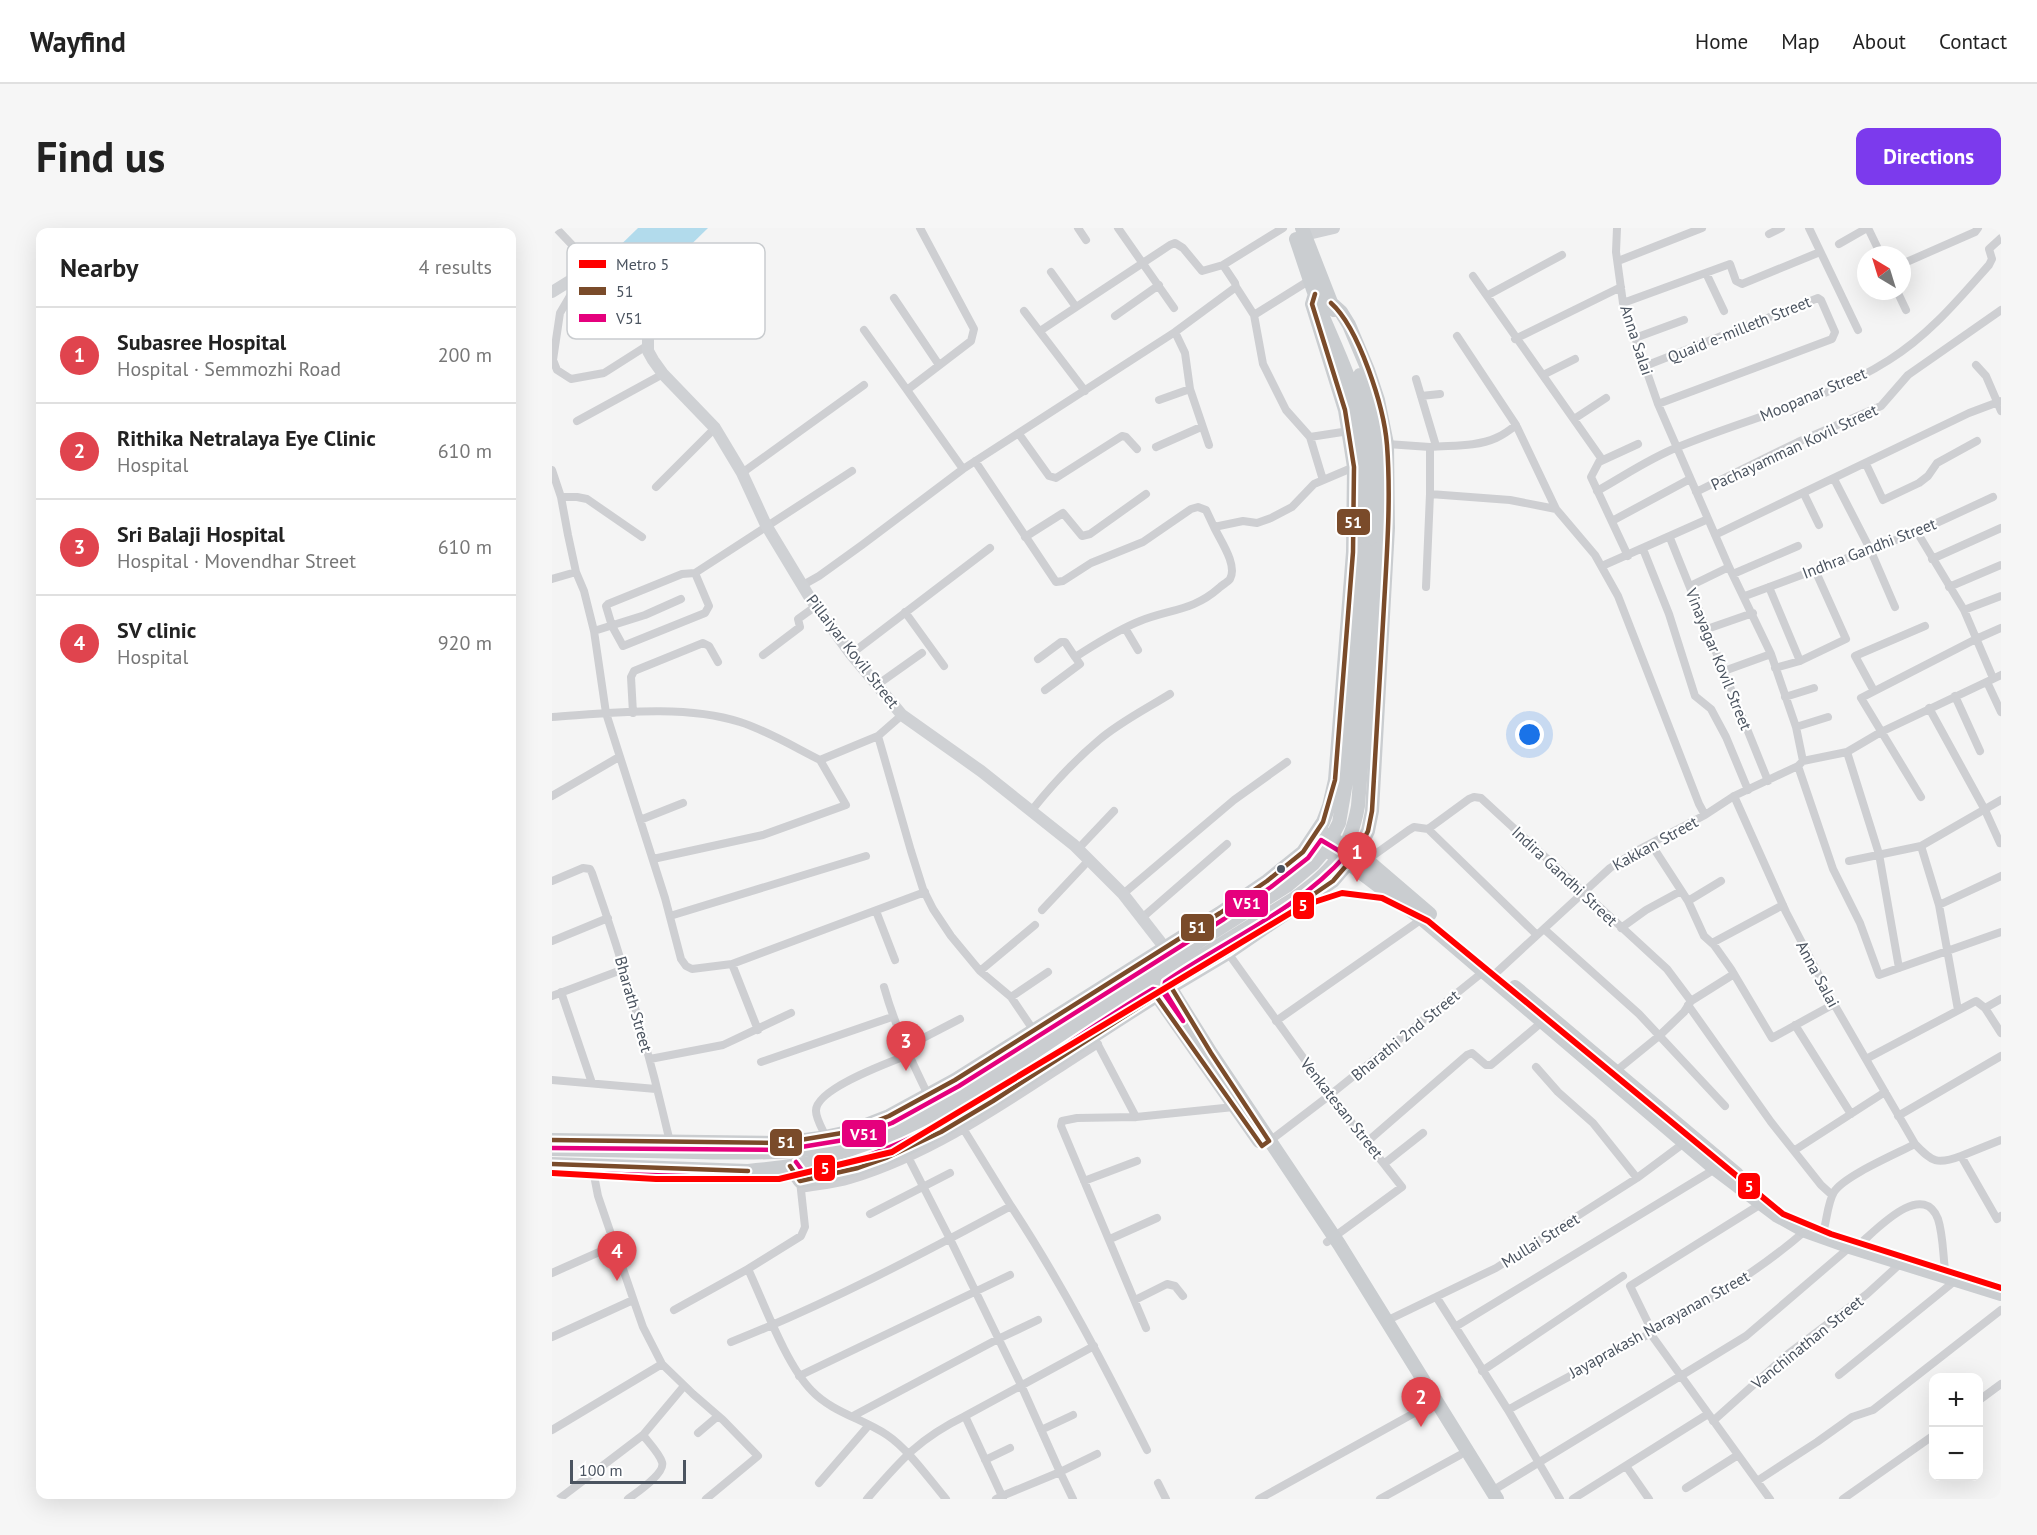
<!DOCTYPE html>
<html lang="en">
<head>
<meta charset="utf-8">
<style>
	:root { --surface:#fff; --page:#f6f6f6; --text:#222; --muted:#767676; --line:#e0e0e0; --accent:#7c3aed }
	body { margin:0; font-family:"PT Sans",sans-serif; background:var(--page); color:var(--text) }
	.controls { position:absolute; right:18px; bottom:18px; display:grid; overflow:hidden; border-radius:12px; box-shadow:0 6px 24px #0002 }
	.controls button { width:54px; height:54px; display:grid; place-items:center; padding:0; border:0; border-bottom:2px solid var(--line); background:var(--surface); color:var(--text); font:30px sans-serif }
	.compass { position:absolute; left:1305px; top:18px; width:54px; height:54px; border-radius:50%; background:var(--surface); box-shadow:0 6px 24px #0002; rotate:322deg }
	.scale { position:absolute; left:18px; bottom:15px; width:116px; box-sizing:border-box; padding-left:6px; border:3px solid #4b5460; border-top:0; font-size:16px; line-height:21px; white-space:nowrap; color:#4b5460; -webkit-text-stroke:4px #fff; paint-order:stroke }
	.you { position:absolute; left:978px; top:507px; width:21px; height:21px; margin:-15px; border:4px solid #fff; border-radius:50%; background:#1a73e8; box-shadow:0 0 0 9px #1a73e833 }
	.badge { display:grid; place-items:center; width:39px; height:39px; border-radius:50%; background:var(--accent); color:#fff; font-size:20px; font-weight:700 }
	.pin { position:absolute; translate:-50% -50px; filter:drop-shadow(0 2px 3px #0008) }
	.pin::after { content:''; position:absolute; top:32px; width:21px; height:18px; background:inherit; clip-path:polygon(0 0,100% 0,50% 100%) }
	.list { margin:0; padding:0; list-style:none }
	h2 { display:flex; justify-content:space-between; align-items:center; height:78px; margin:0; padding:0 24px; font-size:26px }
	h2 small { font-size:20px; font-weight:400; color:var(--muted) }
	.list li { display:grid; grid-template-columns:39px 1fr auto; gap:18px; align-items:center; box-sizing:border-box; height:96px; padding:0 24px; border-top:2px solid var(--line) }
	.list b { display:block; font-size:22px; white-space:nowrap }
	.list p { margin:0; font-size:20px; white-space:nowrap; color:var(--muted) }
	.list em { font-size:20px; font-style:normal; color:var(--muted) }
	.map { position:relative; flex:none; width:1449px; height:1271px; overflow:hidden; border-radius:12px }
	header { display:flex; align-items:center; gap:36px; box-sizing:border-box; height:84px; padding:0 30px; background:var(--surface); border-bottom:2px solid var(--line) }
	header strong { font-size:28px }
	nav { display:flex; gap:33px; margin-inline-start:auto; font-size:21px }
	.intro { display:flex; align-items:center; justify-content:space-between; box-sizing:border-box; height:144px; padding:0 36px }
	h1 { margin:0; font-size:42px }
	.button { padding:15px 27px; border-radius:12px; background:var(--accent); color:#fff; font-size:21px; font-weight:700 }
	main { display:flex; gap:36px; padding:0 36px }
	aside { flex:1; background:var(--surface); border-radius:12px; box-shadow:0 6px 24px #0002 }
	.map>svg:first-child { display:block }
	.water { fill:#b2dbec }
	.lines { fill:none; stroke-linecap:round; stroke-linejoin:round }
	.street { stroke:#cecfd2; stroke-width:8 }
	.secondary { stroke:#cfd1d4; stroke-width:12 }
	.primary { stroke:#cacdd0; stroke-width:14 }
	.primary-bridge { stroke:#cacdd0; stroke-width:14 }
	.bus-1-casing { stroke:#fff; stroke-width:9 }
	.bus-2-casing { stroke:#fff; stroke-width:9 }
	.bus-1 { stroke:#7a4b2a; stroke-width:4.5 }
	.bus-2 { stroke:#e5007d; stroke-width:4.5 }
	.metro-1-casing { stroke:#fff; stroke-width:10 }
	.metro-1 { stroke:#f00; stroke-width:6 }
	.bus-dot { fill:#4b5460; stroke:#fff; stroke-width:2 }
	.labels { text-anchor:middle; stroke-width:4.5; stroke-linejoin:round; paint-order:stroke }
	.street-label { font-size:16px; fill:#4b5460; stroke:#fff }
	.key { fill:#fff; stroke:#c9cccf; stroke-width:1.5 }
	.key-label { font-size:16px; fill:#4b5460 }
	.line-badge { stroke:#fff; stroke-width:2 }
	.badge-label { font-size:16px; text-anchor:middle; font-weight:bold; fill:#fff }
</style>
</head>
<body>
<header>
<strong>Wayfind</strong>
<nav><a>Home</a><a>Map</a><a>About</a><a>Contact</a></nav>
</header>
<div class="intro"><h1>Find us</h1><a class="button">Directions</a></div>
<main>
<aside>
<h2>Nearby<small>4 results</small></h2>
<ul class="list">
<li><span class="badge" style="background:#e0444e">1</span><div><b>Subasree Hospital</b><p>Hospital · Semmozhi Road</p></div><em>200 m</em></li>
<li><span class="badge" style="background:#e0444e">2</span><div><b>Rithika Netralaya Eye Clinic</b><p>Hospital</p></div><em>610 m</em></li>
<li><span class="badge" style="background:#e0444e">3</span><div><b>Sri Balaji Hospital</b><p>Hospital · Movendhar Street</p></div><em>610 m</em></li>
<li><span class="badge" style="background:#e0444e">4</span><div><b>SV clinic</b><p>Hospital</p></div><em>920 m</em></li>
</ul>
</aside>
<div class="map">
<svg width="1449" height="1271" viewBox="0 0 1449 1271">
	<rect width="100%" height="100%" fill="#f4f4f4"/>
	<path class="water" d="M 86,0 L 156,0 L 108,47 L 84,62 L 49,36 Z"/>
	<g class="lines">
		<path class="street" d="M 4,0 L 42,40
			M 368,0 L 422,101 L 419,113 L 355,162 L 411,241
			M 526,0 L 534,12
			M 566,0 L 622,80
			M 1065,0 L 1064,24 L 1071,75 L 1106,176 L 1177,339 L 1219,426 L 1244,499 L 1251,533
			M 1257,0 L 1306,102
			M 1316,0 L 1329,27
			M 1217,6 L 1229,0
			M 1287,16 L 1315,0
			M 1066,33 L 1150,0
			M 1350,36 L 1423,4 L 1426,0
			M 499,44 L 524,79
			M 47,45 L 18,68 L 8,85 L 1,132 L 5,142 L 19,151 L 52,145 L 96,117
			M 1154,45 L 1172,83
			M 921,48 L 1049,230 L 1039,249 L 1076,328
			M 758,52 L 702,87 L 711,136 L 734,182 L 758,209 L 771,252
			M 684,59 L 702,87
			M 1345,63 L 1354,82
			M 936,67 L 1010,27
			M 342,70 L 387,137
			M 1071,75 L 1178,36 L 1184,53 L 1190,56 L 1268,24
			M 472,83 L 533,163
			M 563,88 L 607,57
			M 312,102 L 355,162
			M 488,103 L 618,17 L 623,15 L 631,20 L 650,43 L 671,37
			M 623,104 L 633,125 L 638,161 L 657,217
			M 905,108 L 964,197 L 1004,281
			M 1083,110 L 1132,92
			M 963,111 L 1069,59
			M 1424,137 L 1434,148 L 1449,183
			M 1093,138 L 1266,70 L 1269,72 L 1283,104 L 1280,111 L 1106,176
			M 991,147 L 1023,131
			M 864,151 L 884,218
			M 869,168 L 888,166
			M 607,172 L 638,161
			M 1022,191 L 1054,170
			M 25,193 L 111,146
			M 467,206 L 497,248 L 504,250 L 570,208 L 574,209 L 585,221
			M 758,209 L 797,203
			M 835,216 L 878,219 L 878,266 L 958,272 L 1004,281 L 1043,327 L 1066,368 L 1147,576 L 1153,587
			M 604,219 L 649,199
			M 878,219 C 899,217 924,219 944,210 C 951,207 958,202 964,197
			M 423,233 L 504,354 L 511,353 L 539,335 L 591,314 L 639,281 L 646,279 L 654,282 L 662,299
			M 1049,233 L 1086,216
			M 1314,236 L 1331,272 L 1367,255 L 1376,248 L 1385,235 L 1425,213
			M 0,242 L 9,269 L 16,307 L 24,344 L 32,363 L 42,403 L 54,485 L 113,670 L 129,731 L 134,738 L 140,741 L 180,736 L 373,664
			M 190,245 L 312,157
			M 1282,251 L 1318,321 L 1343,379
			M 104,259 L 163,200
			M 1045,263 C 1072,248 1098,230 1126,219 C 1196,190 1273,173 1337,132 C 1377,107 1406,72 1437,37 L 1440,31 L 1437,21 L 1449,10
			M 1144,264 L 1246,214 L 1329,178 L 1356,147 L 1449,82
			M 1252,266 L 1267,297
			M 9,269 L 25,269 L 35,271 L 90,309
			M 1060,293 L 1138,251
			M 1365,304 L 1412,382 L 1441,450
			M 1163,307 L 1417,185 L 1449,173
			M 473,309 L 511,285 L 530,308 L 538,306 L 594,266
			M 1118,310 L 1216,553
			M 1091,321 L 1117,386 L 1143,468 L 1159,481 L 1174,509 L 1196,562
			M 1380,331 L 1449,300
			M 1050,338 L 1156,291
			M 143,345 L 130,346 L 56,376 L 54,378 L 60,398 L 71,418 L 153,385 L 157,378 L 143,345 L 300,243
			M 1181,346 L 1246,318
			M 0,351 L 24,344
			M 251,357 L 267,348 L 310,317 L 411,241 L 623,104 L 684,59 L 683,55 L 671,37 L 731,0
			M 1138,358 L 1177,339
			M 874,359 L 878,266
			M 1217,359 L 1248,433
			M 1397,359 L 1449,337
			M 1193,368 L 1365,304 L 1441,269
			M 1412,382 L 1449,368
			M 353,384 L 392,438
			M 573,400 L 586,422
			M 1155,401 L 1201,385
			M 42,403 L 93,387 L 129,371
			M 299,426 L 438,320
			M 211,427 L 248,399 L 246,391 L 264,378
			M 486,431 L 509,414 L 513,414 L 523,429
			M 1223,440 L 1248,433 L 1294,411 L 1263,342
			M 1172,443 L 1219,426
			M 1435,454 L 1449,484
			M 325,457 L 370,425
			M 493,462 L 528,436 L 523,429 C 544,416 565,402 588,393 C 618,381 641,383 667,360 C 670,357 676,354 678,351 C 686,337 668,312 662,299 L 691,293 L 705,295 L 719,290 L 740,279 L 762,256 L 802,239
			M 1322,463 L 1303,428 L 1373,398
			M 1403,468 L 1428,523
			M 1233,469 L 1262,460
			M 1377,480 L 1433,582 L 1448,615
			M 81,485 L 79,449 L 82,443 L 151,415 L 157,418 L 166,434
			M 0,489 C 59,485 132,476 188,494 C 216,503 242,519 268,532 L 326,508 L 359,623 L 371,661 L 381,681 L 399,708 L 428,743 L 459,769 L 482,803
			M 1244,499 L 1276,489
			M 326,508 L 350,487
			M 1295,524 L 1327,626 L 1347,740
			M 1246,538 L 1281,641 L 1308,695 L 1327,747 L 1449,704
			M 0,568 L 67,529
			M 1182,568 L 1234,684 L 1282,776 L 1363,916 C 1380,934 1385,937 1409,928 L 1445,991 L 1449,988
			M 1369,569 L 1309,470 L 1424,411 L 1449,400
			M 480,582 C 500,557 522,533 547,512 C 568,494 594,481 618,466
			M 88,592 L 131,575
			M 876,601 L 917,571 L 922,569 L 929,570 L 1115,741 L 1139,773
			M 1099,616 L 1136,673 L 1152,708 L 1162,717 L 1179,741 L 1220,810 L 1282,776
			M 1369,618 L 1387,677 L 1406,782
			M 526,621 L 562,583
			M 101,631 L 211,607 L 294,577 L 268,532
			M 815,632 L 857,602 L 862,599 L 876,601 L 985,707
			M 1297,633 L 1369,618 L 1449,572
			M 0,653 L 31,640 L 38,641 L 40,645 C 71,733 97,823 118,914
			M 571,666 L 682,572 L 735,534
			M 1136,673 L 1169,653
			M 1387,677 L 1449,648
			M 490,682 L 537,632
			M 324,683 L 343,732
			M 118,688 L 314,628
			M 591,689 L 675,616
			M 1069,700 L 1094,682 L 1129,663
			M 992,701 L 1087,786 L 1173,878
			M 0,713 L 56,690
			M 1160,715 L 1231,677
			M 676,725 L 778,867 L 850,959 L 775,1014
			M 180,736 L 206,802
			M 428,743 L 483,697
			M 945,744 L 1058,640 L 1086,622 L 1153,587 L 1182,568 L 1246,538 L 1251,533 L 1295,524 L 1329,504 L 1449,447
			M 332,759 C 343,798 359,832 376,867
			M 9,764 L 40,855
			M 0,768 L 72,741
			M 459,769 L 496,744
			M 1136,777 L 1219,894 L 1269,957 L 1280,967
			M 1433,780 L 1449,771
			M 724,793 L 870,691
			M 1243,797 L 1299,886
			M 544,813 L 584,889
			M 352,820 L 408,791
			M 98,831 L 171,817 L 239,785
			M 1314,831 L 1422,774 L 1424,773 L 1433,780 L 1449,805
			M 209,834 L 340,789
			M 984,839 L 1006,864 L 1041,895 L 1085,950
			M 1064,843 L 1107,808 L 1132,784 L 1139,773 L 1182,746
			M 0,852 L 104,861
			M 1346,888 L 1449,828
			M 409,897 L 459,978
			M 274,909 C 271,902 264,891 264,883 C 263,861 338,834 356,827
			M 816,913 L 915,827 L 920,825 L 934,837 L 939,837 L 990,794
			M 715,915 L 778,867 L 931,744
			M 1243,922 L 1333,864
			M 353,923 L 398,1011 L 469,1157 L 508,1244 L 450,1268 L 451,1271
			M 1409,928 L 1449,912
			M 833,935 L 871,905
			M 40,937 L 46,968 L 84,1079 L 91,1099 L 110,1136 L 141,1166 L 171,1192 L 206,1228 L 154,1271
			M 248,953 L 253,999 L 249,1008 L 196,1041 C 212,1075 234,1137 260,1163 C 280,1184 311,1191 335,1207 C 356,1221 377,1251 394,1271
			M 532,953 L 585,933
			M 249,961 C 265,958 282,957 298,952 C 388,925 467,866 546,816
			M 318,986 L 398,945
			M 1272,1001 C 1275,990 1276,974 1282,964 C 1292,948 1344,926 1363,916
			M 558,1011 L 605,990
			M 1310,1014 C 1325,1001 1371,952 1386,991 C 1391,1006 1391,1026 1393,1042
			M 0,1045 L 63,1017
			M 885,1070 L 956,1182 L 1008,1271
			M 583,1072 L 615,1056 L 623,1058 L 631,1068
			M 122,1082 L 196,1041
			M 834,1093 L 944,1040 L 1085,950 L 1132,915
			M 903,1099 L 1163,941
			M 594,1100 L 509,898 L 510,893 L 525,890 L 584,889 L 682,879
			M 1100,1103 L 1078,1058 L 1209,976
			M 1098,1105 L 1218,1271
			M 0,1109 L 81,1072
			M 179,1114 C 275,1076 368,1027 459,978 C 511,1057 553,1139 595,1222
			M 930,1143 L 1071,1048
			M 1287,1147 L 1404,1052
			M 247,1148 L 458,1047
			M 1426,1173 L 1449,1156
			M 956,1182 C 1054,1126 1168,1077 1253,1003
			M 301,1188 L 446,1111 L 486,1092
			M 1161,1193 L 1236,1126 L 1315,1066 L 1349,1035
			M 0,1202 L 110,1136
			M 489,1202 L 521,1187
			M 146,1205 L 166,1188
			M 433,1232 L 458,1220
			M 1074,1238 L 1097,1271
			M 1205,1253 L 1265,1214 L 1300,1189 L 1321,1182 L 1449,1082
			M 267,1255 L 317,1197
			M 606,1255 L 614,1271
			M 1134,1260 L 1186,1227
			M 940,1263 L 1194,1108 L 1298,1019
			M 7,1271 L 91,1207 L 132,1158
			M 76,1271 C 84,1265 114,1245 110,1234 C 107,1225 97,1215 91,1207
			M 315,1271 C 348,1233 366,1211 413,1188
			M 444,1271 L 450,1268 L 413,1188 L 542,1118
			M 521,1271 L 508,1244 L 545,1226
			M 707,1271 L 884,1173
			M 828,1271 L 908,1227
			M 1021,1271 L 1156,1186
			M 1291,1271 L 1382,1207"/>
		<path class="secondary" d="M 752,7 L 782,0
			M 0,64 L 37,41 L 42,40 L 86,83 L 96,102 L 96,123 L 101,132 L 111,146 L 163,200 L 190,245 L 214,297 L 258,370 L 299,426 L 350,487 L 429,543 L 522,617 L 571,666 L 613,720"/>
		<path class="primary" d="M 750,0 L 782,82
			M 744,11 C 753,37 761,63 771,89 C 784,120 799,150 806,184 C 815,229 815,275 813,321
			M 808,147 C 813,163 819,179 822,196 C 829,237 828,280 826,321
			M 770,604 L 815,632 L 878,686
			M 763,616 L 796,635 L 870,691 L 1163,941 L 1224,987 L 1253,1003 L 1298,1019 L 1449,1066
			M 594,752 L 707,913
			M 614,753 L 659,825 L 787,1016 L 945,1271
			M 619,759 L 676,725 L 781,653 L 805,625 L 816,603 L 820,583 L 836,300 L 835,216 L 826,172 L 816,142 L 797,97 L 789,84 L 779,75
			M 963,759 L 1185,946
			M 0,912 L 230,915 L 268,910 L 296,904 L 337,888 L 403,852 L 668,685 L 715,653 L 751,624 L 771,594 L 777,578 L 783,552 L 801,324 L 802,239 L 793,182 L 760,76 L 763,66
			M 0,936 L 196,943 C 251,938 307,929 357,907 C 384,896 408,879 432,864
			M 238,938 L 248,953 C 328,943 399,900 466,857 C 513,827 558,797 604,768"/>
		<path class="primary-bridge" d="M 432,864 L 740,672 C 778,646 798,624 806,578 L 826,321
			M 0,921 C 47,922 95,923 142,924 C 199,925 255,927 310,911 C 342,902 370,888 398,871 L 736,657 L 761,636 L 772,623 L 787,595 L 794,554 L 813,321"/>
		<g class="bus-1-casing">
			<path id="bus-1" d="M 0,912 L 230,915 L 296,904 L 337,888 L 403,852 L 668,685 L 715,653 L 751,624 L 771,594 L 783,552 L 801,324 L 802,239 L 793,182 L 760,76 L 763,66
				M 0,936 L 196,943
				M 238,938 L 248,953 L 306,940 L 334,930 L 389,904 L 441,873 L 604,768 L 710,918 L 717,913 L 659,825 L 619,759 L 676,725 L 781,653 L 805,625 L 816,603 L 820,583 C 824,514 828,446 832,377 C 835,324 839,270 835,217 C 832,179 807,100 779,75"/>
		</g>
		<g class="bus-2-casing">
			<path id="bus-2" d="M 0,920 L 231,922 L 298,911 L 340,895 L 407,858 L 672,691 L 719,659 L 756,630 L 769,612 L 794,627 C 745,683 673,712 613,754 L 612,762 L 631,793 L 610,763 L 601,761 C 488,828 384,921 252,945 L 244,934
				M 0,944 L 196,950"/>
		</g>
		<use href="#bus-1" class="bus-1"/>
		<use href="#bus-2" class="bus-2"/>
		<g class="metro-1-casing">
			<path id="metro-1" d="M 0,945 L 104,951 L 227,951 L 340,924 L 750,678 L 790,665 L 830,670 L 876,693 L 1231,986 L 1279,1006 L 1449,1060"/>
		</g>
		<use href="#metro-1" class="metro-1"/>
	</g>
	<circle class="bus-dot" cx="729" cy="641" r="5"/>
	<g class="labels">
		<g class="street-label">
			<text transform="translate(1187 101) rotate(-22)" y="6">Quaid e-milleth Street</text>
			<text transform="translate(1085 112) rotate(72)" y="6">Anna Salai</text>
			<text transform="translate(1261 166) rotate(-23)" y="6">Moopanar Street</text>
			<text transform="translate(1242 219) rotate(-25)" y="6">Pachayamman Kovil Street</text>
			<text transform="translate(1317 320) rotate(-21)" y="6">Indhra Gandhi Street</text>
			<text transform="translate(301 423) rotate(52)" y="6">Pillaiyar Kovil Street</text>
			<text transform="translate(1167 431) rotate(68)" y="6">Vinayagar Kovil Street</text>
			<text transform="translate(1103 615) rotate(-29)" y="6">Kakkan Street</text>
			<text transform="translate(1013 648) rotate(43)" y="6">Indira Gandhi Street</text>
			<text transform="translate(1266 746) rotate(62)" y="6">Anna Salai</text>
			<text transform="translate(82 776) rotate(74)" y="6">Bharath Street</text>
			<text transform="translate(853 807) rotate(-39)" y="6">Bharathi 2nd Street</text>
			<text transform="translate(790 880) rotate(52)" y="6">Venkatesan Street</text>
			<text transform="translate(988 1012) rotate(-32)" y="6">Mullai Street</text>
			<text transform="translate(1107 1096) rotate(-29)" y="6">Jayaprakash Narayanan Street</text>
			<text transform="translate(1255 1114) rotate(-39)" y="6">Vanchinathan Street</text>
		</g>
	</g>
	<rect x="15" y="15" width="198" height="96" rx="9" class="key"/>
	<rect x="27" y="32" width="27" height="8" fill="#f00"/>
	<rect x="27" y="59" width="27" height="8" fill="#7a4b2a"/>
	<rect x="27" y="86" width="27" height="8" fill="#e5007d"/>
	<g class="key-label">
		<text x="64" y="42">Metro 5</text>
		<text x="64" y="69">51</text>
		<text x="64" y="96">V51</text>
	</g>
	<g class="line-badge">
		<rect x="784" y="280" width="35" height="28" rx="6" fill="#7a4b2a"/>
		<rect x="672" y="661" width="45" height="29" rx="6" fill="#e5007d"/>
		<rect x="740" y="663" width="23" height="29" rx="6" fill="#f00"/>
		<rect x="628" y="685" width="35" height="29" rx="6" fill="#7a4b2a"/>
		<rect x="289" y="891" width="46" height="29" rx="6" fill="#e5007d"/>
		<rect x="217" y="900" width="34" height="29" rx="6" fill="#7a4b2a"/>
		<rect x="261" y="926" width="23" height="28" rx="6" fill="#f00"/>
		<rect x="1185" y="944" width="24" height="28" rx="6" fill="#f00"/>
	</g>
	<g class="badge-label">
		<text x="801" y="300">51</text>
		<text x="695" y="681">V51</text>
		<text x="751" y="683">5</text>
		<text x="645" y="705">51</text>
		<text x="312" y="912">V51</text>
		<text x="234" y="920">51</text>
		<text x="273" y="946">5</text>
		<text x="1197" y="964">5</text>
	</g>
</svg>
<div class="controls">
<button>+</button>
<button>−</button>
</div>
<svg class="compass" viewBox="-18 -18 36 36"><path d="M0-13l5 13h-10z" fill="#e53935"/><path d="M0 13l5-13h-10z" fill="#767676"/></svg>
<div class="scale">100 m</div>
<div class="you"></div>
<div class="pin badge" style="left:805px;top:654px;background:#e0444e">1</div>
<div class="pin badge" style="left:869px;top:1199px;background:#e0444e">2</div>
<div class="pin badge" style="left:354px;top:843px;background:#e0444e">3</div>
<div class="pin badge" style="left:65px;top:1053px;background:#e0444e">4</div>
</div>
</main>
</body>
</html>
